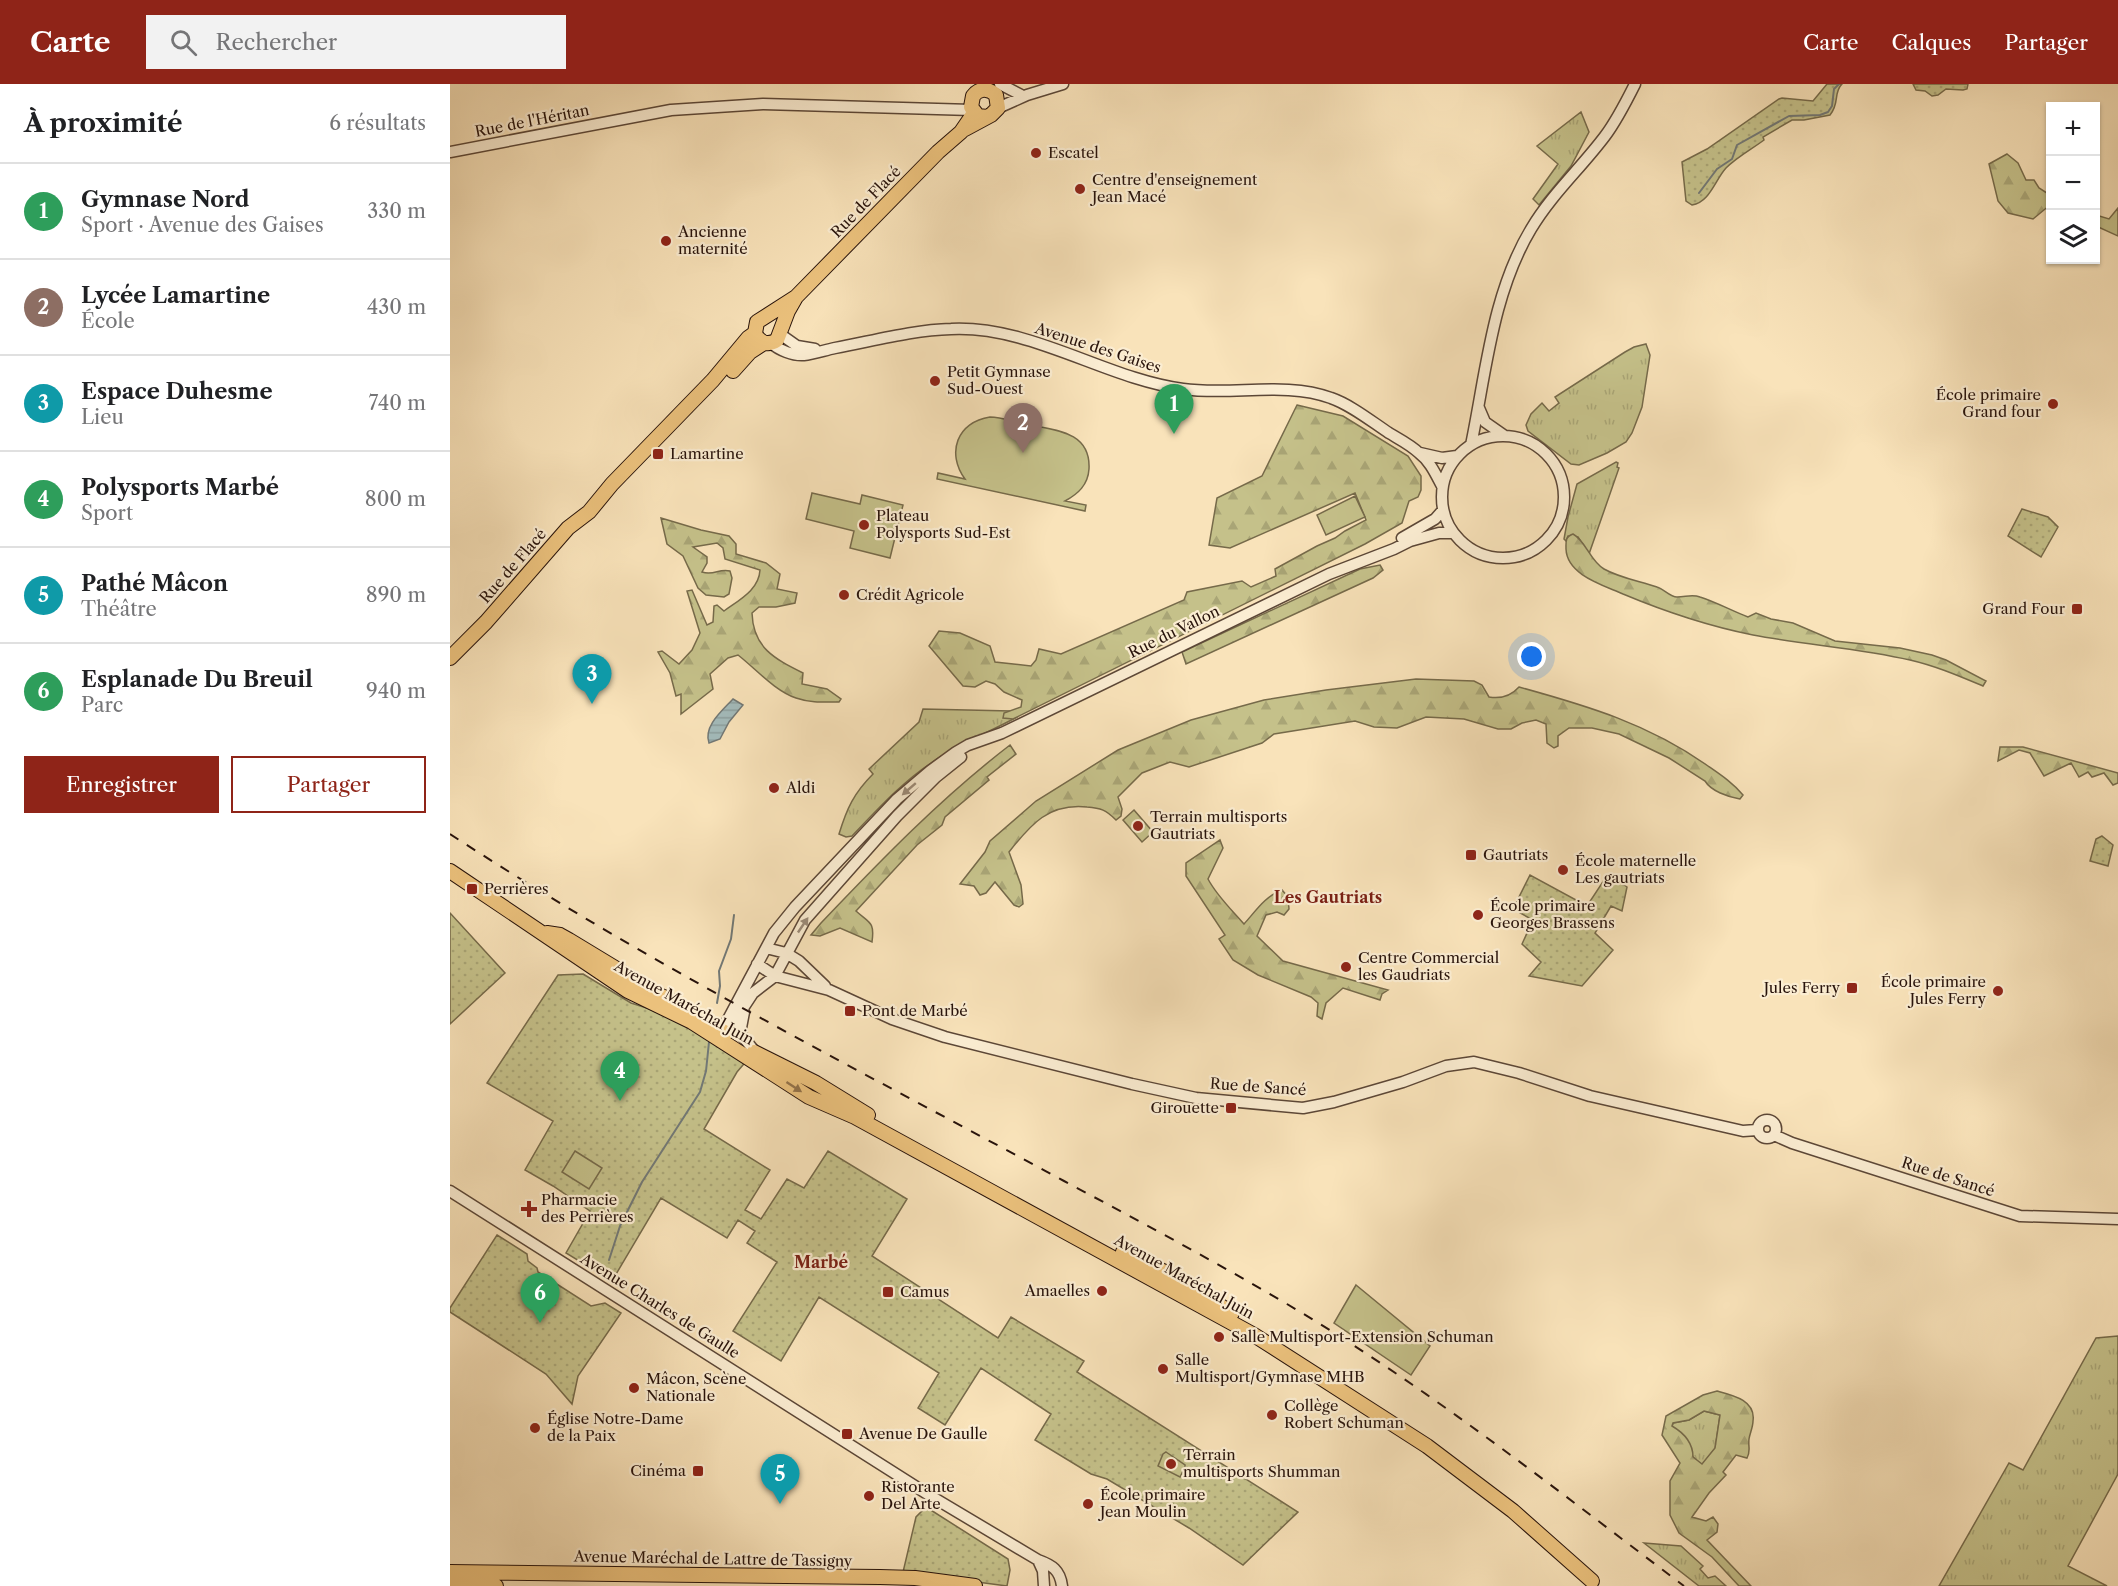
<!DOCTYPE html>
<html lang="fr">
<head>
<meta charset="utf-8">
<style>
	:root { --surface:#fff; --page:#f2f2f2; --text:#202124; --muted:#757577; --line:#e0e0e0; --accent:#8f2418 }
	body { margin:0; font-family:"Libre Caslon Text",serif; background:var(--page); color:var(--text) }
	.controls { position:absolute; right:18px; top:18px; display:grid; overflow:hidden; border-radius:0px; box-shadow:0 2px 4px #0004 }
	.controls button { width:54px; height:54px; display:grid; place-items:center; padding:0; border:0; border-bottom:2px solid var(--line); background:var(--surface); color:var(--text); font:30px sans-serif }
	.you { position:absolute; left:1082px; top:573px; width:21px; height:21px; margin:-15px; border:4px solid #fff; border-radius:50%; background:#1a73e8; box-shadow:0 0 0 9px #1a73e833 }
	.badge { display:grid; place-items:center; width:39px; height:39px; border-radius:50%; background:var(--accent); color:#fff; font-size:20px; font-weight:700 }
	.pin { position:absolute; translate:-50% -50px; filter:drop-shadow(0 2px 3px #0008) }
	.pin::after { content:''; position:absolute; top:32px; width:21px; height:18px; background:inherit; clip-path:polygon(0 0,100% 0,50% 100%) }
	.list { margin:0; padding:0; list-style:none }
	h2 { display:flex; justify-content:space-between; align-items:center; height:78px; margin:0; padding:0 24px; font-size:26px }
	h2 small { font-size:20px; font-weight:400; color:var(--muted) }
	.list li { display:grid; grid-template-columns:39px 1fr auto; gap:18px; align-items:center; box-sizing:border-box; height:96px; padding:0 24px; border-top:2px solid var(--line) }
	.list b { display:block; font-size:22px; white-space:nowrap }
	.list p { margin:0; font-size:20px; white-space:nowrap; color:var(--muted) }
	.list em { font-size:20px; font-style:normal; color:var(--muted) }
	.actions { display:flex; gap:12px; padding:18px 24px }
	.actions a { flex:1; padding:14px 0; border:2px solid var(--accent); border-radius:0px; text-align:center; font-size:21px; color:var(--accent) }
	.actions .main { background:var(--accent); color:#fff }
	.icon { flex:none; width:33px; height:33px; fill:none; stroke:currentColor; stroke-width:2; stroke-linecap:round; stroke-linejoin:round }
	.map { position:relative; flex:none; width:1668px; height:1502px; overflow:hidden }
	header { display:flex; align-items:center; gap:36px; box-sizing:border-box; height:84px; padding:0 30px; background:var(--accent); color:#fff }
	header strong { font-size:28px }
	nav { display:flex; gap:33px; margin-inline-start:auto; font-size:21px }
	.search { width:420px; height:54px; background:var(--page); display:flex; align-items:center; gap:15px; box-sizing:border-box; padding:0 21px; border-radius:0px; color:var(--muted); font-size:22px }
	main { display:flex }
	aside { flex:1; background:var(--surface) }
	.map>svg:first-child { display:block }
	.grass { fill:url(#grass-tufts); stroke:#766a4a; stroke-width:1.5 }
	.forest { fill:url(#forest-firs); stroke:#766a4a; stroke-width:1.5; fill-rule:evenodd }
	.park { fill:url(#park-dots); stroke:#766a4a; stroke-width:1.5 }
	.garden { fill:#c5c18a; stroke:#766a4a; stroke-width:1.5 }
	.water { fill:url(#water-rules); stroke:#727875; stroke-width:1.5 }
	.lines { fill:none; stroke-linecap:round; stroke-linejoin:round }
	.stream { stroke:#727875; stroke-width:2 }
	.minor-casing { stroke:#5c4737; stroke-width:13 }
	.major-casing { stroke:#28130b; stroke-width:16 }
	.minor { stroke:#fbedd2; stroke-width:10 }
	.major { stroke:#ecc27d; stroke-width:14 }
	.rail { stroke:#28130b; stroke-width:2; stroke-dasharray:10 10; stroke-linecap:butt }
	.oneway { fill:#9c8b78 }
	.oneway2 { fill:#94734a }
	.poi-dot { fill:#8f2418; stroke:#fbedd2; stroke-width:2 }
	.labels { text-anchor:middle; stroke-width:4.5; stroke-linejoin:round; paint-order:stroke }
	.street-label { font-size:15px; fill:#28130b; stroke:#fbedd2 }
	.poi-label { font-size:15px; fill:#28130b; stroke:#fbedd2; text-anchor:start }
	.neighbourhood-label { font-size:16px; font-weight:bold; fill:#7a1f14; stroke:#fbedd2 }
</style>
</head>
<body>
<header>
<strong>Carte</strong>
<div class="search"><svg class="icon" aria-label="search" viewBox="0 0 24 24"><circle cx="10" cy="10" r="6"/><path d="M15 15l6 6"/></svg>Rechercher</div>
<nav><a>Carte</a><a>Calques</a><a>Partager</a></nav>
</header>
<main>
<aside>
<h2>À proximité<small>6 résultats</small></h2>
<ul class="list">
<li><span class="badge" style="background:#2e9e5b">1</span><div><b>Gymnase Nord</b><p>Sport · Avenue des Gaises</p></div><em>330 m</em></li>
<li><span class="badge" style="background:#8d6e63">2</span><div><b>Lycée Lamartine</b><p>École</p></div><em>430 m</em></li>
<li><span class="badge" style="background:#0f9aa8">3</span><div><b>Espace Duhesme</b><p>Lieu</p></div><em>740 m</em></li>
<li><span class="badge" style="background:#2e9e5b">4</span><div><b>Polysports Marbé</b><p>Sport</p></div><em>800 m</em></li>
<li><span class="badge" style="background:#0f9aa8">5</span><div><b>Pathé Mâcon</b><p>Théâtre</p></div><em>890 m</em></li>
<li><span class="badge" style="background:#2e9e5b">6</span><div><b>Esplanade Du Breuil</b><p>Parc</p></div><em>940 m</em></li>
</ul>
<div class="actions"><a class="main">Enregistrer</a><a>Partager</a></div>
</aside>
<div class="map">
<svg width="1668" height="1502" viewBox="0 0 1668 1502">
	<defs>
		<pattern id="grass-tufts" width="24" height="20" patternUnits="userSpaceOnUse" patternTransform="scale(1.5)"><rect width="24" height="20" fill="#c5c18a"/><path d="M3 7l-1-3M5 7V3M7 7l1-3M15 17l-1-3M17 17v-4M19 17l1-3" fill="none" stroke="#a9a576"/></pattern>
		<pattern id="forest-firs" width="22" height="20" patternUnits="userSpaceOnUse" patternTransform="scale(1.5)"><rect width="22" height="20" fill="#c5c18a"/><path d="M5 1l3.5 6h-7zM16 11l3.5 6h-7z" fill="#a9a576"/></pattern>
		<pattern id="park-dots" width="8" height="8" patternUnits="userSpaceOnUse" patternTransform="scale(1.5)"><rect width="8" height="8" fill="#c5c18a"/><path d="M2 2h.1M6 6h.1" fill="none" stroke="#a9a576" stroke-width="1.8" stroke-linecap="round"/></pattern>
		<pattern id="water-rules" width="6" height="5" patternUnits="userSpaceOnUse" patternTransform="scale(1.5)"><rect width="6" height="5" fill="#a3bbbb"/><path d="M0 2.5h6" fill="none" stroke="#8ca09f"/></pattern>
	</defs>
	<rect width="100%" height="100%" fill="#f9e3ba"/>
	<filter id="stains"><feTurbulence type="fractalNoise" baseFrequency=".00333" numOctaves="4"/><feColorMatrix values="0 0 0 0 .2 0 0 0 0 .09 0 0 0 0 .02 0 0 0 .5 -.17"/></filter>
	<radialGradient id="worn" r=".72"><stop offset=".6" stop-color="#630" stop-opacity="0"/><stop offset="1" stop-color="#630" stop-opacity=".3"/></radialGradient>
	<path class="grass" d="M 1131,28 L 1139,48 L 1121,82 L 1089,121 L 1083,115 L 1108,80 L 1087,62 Z
		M 1196,260 L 1200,271 L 1192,323 L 1182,349 L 1176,358 L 1157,369 L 1129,381 L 1121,380 L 1078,347 L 1076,341 L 1081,330 L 1092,319 L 1099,327 L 1109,319 L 1105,313 L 1175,268 L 1184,263 Z
		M 1166,378 L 1168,379 L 1167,383 L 1169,384 L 1139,470 L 1128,453 L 1118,452 L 1116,457 L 1114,455 L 1118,433 L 1127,400 Z
		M 473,625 L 561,627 L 567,633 C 538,649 508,660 481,679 C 451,699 427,726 402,752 L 396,753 L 389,750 C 397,724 404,709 423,690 L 419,685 L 469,638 Z
		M 1668,1252 L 1668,1390 L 1618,1482 L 1657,1502 L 1489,1502 L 1559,1379 L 1573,1386 L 1646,1254 Z
		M 1254,1327 L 1270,1331 L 1265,1365 L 1252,1381 L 1243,1373 L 1222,1343 L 1223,1339 L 1239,1336 Z
		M 1194,1459 L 1231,1462 L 1253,1482 L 1250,1485 L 1258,1494 L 1265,1492 L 1276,1502 L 1249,1502 Z"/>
	<path class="forest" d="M 1557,70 L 1568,79 L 1576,96 L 1584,96 L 1589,104 L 1600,111 L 1600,121 L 1583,135 L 1558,129 L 1548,117 L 1539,80 Z
		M 1668,124 L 1668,152 L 1646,142 L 1646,131 L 1659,135 Z
		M 847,321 L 893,332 L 958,372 L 971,392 L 971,406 L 968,413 L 959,417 L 952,439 L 915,460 L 563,635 L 553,634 L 554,629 L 571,623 L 572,616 L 554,608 L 545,600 L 536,597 L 525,603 L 513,602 L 479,562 L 489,547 L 510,549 L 540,562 L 545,578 L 581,582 L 586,576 L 589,565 L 611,570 L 734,516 L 737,508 L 792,497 L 801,503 L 826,492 L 825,485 L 867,462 L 885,454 L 895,447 L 916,436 L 905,409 L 780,464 L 759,461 L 767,414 L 812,392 Z
		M 211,434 L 251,446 L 279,452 L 286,460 L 286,470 L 316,479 L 330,490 L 327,505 L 347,509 L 345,519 L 326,523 L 309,523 L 302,529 C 303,564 325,575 353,589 L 352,600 L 377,605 L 391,615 L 389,618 C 375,618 360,619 346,614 C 325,607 306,585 288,571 L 278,574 L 260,590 L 263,605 L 231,630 L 231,610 L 226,612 L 220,589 L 208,568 L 212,567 L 229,580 L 242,566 L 250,549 L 237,507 L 242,506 L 257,541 L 263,538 L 264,522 L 267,521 L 274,527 C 289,516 309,506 310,486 L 275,475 L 273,464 L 267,459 L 243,463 L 257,473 L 257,479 L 252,488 C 264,492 269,484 280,487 L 282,494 L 279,510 L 274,513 L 256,511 L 248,504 L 233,472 L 217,460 Z
		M 1123,450 C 1136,457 1140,477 1154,485 C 1170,494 1189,497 1207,503 C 1214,505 1220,513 1227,513 C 1236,513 1242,510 1250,513 C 1266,518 1282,527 1298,533 L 1306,529 L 1321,535 L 1343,539 L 1385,557 L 1450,564 L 1482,571 L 1496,576 L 1536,597 L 1533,602 C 1509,592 1486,582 1460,576 C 1409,564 1355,561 1303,551 C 1258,542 1216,528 1173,510 C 1153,501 1117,491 1116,465 C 1116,457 1115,453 1123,450 Z
		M 930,481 L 933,486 L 923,494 L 736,580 L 732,568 L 910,485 Z
		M 966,595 L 1024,597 L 1032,601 L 1039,613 C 1051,615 1061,612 1069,603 C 1138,622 1199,640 1258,682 C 1271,691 1283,699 1293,711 L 1290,715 C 1278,713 1261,707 1255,697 L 1219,674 L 1169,650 L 1142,644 L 1119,644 L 1108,652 L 1108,662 L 1104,664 L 1097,659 L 1096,640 L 1086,636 L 1072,639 L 1061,645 L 1048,645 L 1014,635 L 976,633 L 947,644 L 924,643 L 905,637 L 824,650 L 812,659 L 739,683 L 720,678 L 692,689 L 668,713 L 672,725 L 671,732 L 666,736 C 656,726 651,724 637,723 C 599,719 581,740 559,768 L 571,801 L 573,820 L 569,823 L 564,821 L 545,798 L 536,809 L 530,811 L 524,802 L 510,800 L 535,768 L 540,757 L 586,717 L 668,666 L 741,636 L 814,616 L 876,606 Z
		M 560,661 L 566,670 L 537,693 L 539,696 L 495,733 L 492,741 L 467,761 L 406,827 C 419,839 425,837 422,858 L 390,844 L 370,852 L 361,851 L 371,839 C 431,776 491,714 560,661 Z
		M 1550,663 L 1573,663 L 1668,689 L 1668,699 L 1663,701 L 1654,689 L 1642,693 L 1638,688 L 1629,693 L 1621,679 L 1594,692 L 1580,669 L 1569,666 L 1548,677 Z
		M 770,756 L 773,764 L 758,795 C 767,812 781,825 794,840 C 805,828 815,812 832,806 L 838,813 L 839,825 L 834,831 L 827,828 L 816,831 L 807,852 L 833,877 L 938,906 L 932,910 L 930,916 L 893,904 L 876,919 L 872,935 L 867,932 L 868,919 L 861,913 L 808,891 L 783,876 L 769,855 L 775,851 L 736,792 L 736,779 Z
		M 1267,1307 C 1282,1311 1306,1316 1303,1337 C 1303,1343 1300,1349 1299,1355 C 1298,1363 1301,1367 1297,1374 L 1286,1371 L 1273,1388 L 1276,1391 L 1259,1409 L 1242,1433 L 1256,1437 L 1263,1433 L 1268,1440 L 1267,1448 L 1257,1456 L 1301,1502 L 1289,1502 L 1262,1473 L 1229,1449 L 1220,1431 L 1220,1397 L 1230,1379 L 1212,1351 L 1216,1332 L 1253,1311 ZM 1254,1327 L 1270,1331 L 1265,1364 L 1252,1380 L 1243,1373 C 1243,1359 1234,1349 1222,1342 L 1223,1339 L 1239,1336 Z"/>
	<path class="park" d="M 1377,0 L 1392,0 C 1383,9 1390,19 1380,31 L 1354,36 L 1342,36 L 1313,53 L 1314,56 C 1302,65 1287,73 1276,84 C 1265,96 1260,118 1242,121 L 1236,117 L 1232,78 L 1257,65 L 1329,15 L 1332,14 L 1363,17 Z
		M 1463,0 L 1518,0 L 1517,5 L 1513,6 L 1496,5 L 1488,11 L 1482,12 L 1475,7 L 1466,6 Z
		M 1572,425 L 1598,433 L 1608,443 L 1591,473 L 1558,452 Z
		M 1652,752 L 1663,761 L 1658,782 L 1640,777 L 1646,755 Z
		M 1158,790 L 1177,803 L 1172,827 L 1161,822 L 1145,849 L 1163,866 L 1132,902 L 1079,892 L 1091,878 L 1072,860 L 1083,836 L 1063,825 L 1080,791 L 1137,822 Z
		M 0,829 L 55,889 L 0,940 Z
		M 133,890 L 181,919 L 200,925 L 250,948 L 299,974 L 287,988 L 254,1045 L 320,1086 L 295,1126 L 311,1135 L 337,1095 L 354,1104 L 378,1067 L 457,1115 L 422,1172 L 548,1254 L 561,1233 L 634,1277 L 627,1288 L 848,1428 L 793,1481 L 739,1444 L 657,1395 L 641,1390 L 585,1356 L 601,1330 L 531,1284 L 495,1341 L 468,1324 L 489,1289 L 369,1213 L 331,1277 L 283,1247 L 327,1178 L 297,1159 L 305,1147 L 288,1136 L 277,1154 L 211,1114 L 162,1197 L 116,1169 L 140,1127 L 103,1102 L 75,1086 L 103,1037 L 37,999 L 108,891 Z
		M 47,1151 L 77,1170 L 78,1177 L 87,1184 L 88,1188 L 141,1222 L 155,1219 L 171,1229 L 128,1292 L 122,1320 L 96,1290 L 0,1228 L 0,1224 Z
		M 476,1423 L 558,1475 L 560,1486 L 557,1502 L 453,1488 L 466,1433 Z"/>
	<path class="garden" d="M 540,333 C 552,333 564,338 576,340 C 604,346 641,347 639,385 C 638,401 628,410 615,417 L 636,421 L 635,427 L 487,395 L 488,389 L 515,395 C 496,369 507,338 540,333 Z
		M 362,409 L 410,420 L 412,411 L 453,421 L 440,474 L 400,464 L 404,447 L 356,435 Z
		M 905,412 L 915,433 L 876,451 L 867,431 Z
		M 684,726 L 703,748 L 692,758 L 673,736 Z
		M 125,1067 L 152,1084 L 139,1105 L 112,1088 Z
		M 906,1201 L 980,1262 L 961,1291 L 884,1239 Z
		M 716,1368 L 735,1381 L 735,1383 L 730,1393 L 708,1382 L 713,1370 Z"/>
	<path class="water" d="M 283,615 L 293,621 L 279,638 L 270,655 L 259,659 C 253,642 273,626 283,615 Z"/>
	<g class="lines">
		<path class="stream" d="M 1249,109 L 1267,85 L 1282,75 L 1287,61 L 1339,32 L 1370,31 L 1378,28 L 1382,22 L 1384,5 L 1389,0
			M 267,919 L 270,902 L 269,887 L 281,855 L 284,831
			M 159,1176 L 170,1142 L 192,1098 L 250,1008 L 256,987 L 259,958"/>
		<g class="minor-casing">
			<path id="minor" d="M 550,0 L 571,11
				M 548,24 L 577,11 L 613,0
				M 0,68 L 221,26 L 313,20 L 522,26
				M 330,250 L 347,262 L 365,265
				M 321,259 C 329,266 343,272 354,271 C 364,270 375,266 385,264 C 423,257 463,246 501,245 C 581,241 656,295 733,305 C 781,312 836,297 881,314 C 901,321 921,337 939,349 C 949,355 961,361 969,369 C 980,377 986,391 992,402
				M 1029,324 L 1035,338 L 1055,352
				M992 413a61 61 0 1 1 122 0a61 61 0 1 1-122 0Z
				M 1021,361 C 1036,289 1042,210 1081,145 C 1101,111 1131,84 1155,52 C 1167,36 1176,18 1185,0
				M 970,369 L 992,374 L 1007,372
				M 952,454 L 985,435 L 993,426
				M 316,864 L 336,869 L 349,877 L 375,902
				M 307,880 L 325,892 L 379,906 L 442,935 L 495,953 L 682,1000 L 746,1014 L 853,1024 L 884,1018 L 953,998 L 996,982 L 1024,978 L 1069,989 L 1140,1012 L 1293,1047 L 1307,1046
				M 294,928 L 290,949 L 306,969
				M 280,944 L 303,909 L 325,892 L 355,836 L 447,732 L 486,693 L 511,673
				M 276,952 L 274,948 L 275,941 L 324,849 L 345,823 L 447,715 L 480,687 L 506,668 L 518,661 L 552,649 L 879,490 L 944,465 L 960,457 L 989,449 L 1002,449
				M1308 1045a9 9 0 1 1 18 0a9 9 0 1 1-18 0Z
				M 1324,1051 L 1342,1059 L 1570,1132 L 1668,1135
				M 0,1107 L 479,1411 L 588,1476 C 602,1481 610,1486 612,1502
				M 588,1476 L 593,1487 L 594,1502"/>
		</g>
		<g class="major-casing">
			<path id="major" d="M 515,45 L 541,31 L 548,24 L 546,11 C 538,4 529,4 523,12 L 521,23 L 528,32 L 537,33
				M 346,213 L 307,238 L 305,249 C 309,259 318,262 327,256 L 338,227 L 346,213 L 488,68 L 511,48 L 524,29
				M 283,287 L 300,268 L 314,259
				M 0,574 L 36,538 L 118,444 L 139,428 L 162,400 L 263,296 L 298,254 L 305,249
				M 0,787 L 178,907 L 242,938 L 359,1013 L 405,1033 L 804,1251 L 977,1362 L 1063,1427 L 1142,1497
				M 97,849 L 110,851 L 119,856 L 185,896
				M 173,895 L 218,915 L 276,949
				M 304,968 L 366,999 L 418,1031
				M 673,1168 L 719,1190 L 782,1229
				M 0,1488 L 430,1493 L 465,1494 L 525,1502
				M 0,1501 L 46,1502"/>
		</g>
		<use href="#minor" class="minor"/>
		<use href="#major" class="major"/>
		<path class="rail" d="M 0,750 C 197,879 407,985 614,1097 C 689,1137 764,1177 837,1220 C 977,1303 1104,1404 1234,1502"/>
	</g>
	<defs><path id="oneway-solid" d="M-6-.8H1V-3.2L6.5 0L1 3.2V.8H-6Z" transform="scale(1.5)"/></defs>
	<g class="oneway">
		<use href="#oneway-solid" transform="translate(459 705) rotate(139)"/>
		<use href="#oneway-solid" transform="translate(353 841) rotate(-56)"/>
	</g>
	<use class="oneway2" href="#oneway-solid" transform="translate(344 1003) rotate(33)"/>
	<g class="poi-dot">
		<circle cx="586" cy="69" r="6"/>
		<circle cx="630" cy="105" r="6"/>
		<circle cx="216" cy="157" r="6"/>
		<circle cx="485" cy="297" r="6"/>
		<circle cx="1603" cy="320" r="6"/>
		<rect x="202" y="364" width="12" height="12" rx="3"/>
		<circle cx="414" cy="441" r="6"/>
		<circle cx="394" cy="511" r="6"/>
		<rect x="1621" y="519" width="12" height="12" rx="3"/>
		<circle cx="324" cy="704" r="6"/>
		<circle cx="688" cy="742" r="6"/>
		<rect x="1015" y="765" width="12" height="12" rx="3"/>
		<circle cx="1113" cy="786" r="6"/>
		<rect x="16" y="799" width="12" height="12" rx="3"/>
		<circle cx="1028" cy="831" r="6"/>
		<circle cx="896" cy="883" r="6"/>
		<rect x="1396" y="898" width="12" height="12" rx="3"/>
		<circle cx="1548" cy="907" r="6"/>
		<rect x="394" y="921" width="12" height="12" rx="3"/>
		<rect x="775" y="1018" width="12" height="12" rx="3"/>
		<path d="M76 1116h6v6h6v6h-6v6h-6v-6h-6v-6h6z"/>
		<circle cx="652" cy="1207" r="6"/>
		<rect x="432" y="1202" width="12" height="12" rx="3"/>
		<circle cx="769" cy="1253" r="6"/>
		<circle cx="713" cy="1285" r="6"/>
		<circle cx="184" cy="1304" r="6"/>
		<circle cx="822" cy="1331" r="6"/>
		<circle cx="85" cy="1344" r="6"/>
		<rect x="391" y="1344" width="12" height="12" rx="3"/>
		<circle cx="721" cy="1380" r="6"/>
		<rect x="242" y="1381" width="12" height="12" rx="3"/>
		<circle cx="419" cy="1412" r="6"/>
		<circle cx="638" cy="1420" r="6"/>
	</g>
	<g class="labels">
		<g class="street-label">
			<text transform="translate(82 37) rotate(-11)" y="5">Rue de l'Héritan</text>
			<text transform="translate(416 118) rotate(-46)" y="5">Rue de Flacé</text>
			<text transform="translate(648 264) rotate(18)" y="5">Avenue des Gaises</text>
			<text transform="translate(63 482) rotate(-49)" y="5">Rue de Flacé</text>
			<text transform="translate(724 548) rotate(-26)" y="5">Rue du Vallon</text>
			<text transform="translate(234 919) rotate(29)" y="5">Avenue Maréchal Juin</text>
			<text transform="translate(808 1003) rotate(4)" y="5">Rue de Sancé</text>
			<text transform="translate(1498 1093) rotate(18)" y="5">Rue de Sancé</text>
			<text transform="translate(734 1193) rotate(29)" y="5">Avenue Maréchal Juin</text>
			<text transform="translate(210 1222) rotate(32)" y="5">Avenue Charles de Gaulle</text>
			<text transform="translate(263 1475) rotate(1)" y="5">Avenue Maréchal de Lattre de Tassigny</text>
		</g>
		<g class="poi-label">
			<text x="598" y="74">Escatel</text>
			<text x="642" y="101">Centre d'enseignement<tspan x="642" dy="17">Jean Macé</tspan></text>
			<text x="228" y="153">Ancienne<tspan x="228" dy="17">maternité</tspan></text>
			<text x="497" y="293">Petit Gymnase<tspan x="497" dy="17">Sud-Ouest</tspan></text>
			<text x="1591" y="316" text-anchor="end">École primaire<tspan x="1591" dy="17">Grand four</tspan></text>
			<text x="220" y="375">Lamartine</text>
			<text x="426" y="437">Plateau<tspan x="426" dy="17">Polysports Sud-Est</tspan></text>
			<text x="406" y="516">Crédit Agricole</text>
			<text x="1615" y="530" text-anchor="end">Grand Four</text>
			<text x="336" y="709">Aldi</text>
			<text x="700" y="738">Terrain multisports<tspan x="700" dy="17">Gautriats</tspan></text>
			<text x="1033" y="776">Gautriats</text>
			<text x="1125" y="782">École maternelle<tspan x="1125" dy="17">Les gautriats</tspan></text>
			<text x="34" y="810">Perrières</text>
			<text x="1040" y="827">École primaire<tspan x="1040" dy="17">Georges Brassens</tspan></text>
			<text x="908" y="879">Centre Commercial<tspan x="908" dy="17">les Gaudriats</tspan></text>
			<text x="1536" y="903" text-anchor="end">École primaire<tspan x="1536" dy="17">Jules Ferry</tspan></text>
			<text x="1390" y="909" text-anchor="end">Jules Ferry</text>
			<text x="412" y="932">Pont de Marbé</text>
			<text x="769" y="1029" text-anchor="end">Girouette</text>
			<text x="91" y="1121">Pharmacie<tspan x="91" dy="17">des Perrières</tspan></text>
			<text x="640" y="1212" text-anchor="end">Amaelles</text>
			<text x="450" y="1213">Camus</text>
			<text x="781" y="1258">Salle Multisport-Extension Schuman</text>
			<text x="725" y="1281">Salle<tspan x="725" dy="17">Multisport/Gymnase MHB</tspan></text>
			<text x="196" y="1300">Mâcon, Scène<tspan x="196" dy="17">Nationale</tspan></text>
			<text x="834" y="1327">Collège<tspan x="834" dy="17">Robert Schuman</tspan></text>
			<text x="97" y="1340">Église Notre-Dame<tspan x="97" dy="17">de la Paix</tspan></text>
			<text x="409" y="1355">Avenue De Gaulle</text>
			<text x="733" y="1376">Terrain<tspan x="733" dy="17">multisports Shumman</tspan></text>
			<text x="236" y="1392" text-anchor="end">Cinéma</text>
			<text x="431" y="1408">Ristorante<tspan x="431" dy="17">Del Arte</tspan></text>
			<text x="650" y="1416">École primaire<tspan x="650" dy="17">Jean Moulin</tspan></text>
		</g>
		<g class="neighbourhood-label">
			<text x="878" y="819">Les Gautriats</text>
			<text x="371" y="1184">Marbé</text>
		</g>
	</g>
	<rect width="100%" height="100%" filter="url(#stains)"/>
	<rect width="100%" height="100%" fill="url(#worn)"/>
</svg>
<div class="controls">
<button>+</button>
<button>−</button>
<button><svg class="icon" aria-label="layers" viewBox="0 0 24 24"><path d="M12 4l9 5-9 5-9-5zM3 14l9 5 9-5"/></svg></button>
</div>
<div class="you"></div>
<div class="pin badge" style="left:724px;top:350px;background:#2e9e5b">1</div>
<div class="pin badge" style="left:573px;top:369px;background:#8d6e63">2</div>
<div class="pin badge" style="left:142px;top:620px;background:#0f9aa8">3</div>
<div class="pin badge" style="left:170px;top:1017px;background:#2e9e5b">4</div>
<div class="pin badge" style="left:330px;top:1420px;background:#0f9aa8">5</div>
<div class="pin badge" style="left:90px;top:1239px;background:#2e9e5b">6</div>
</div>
</main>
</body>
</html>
